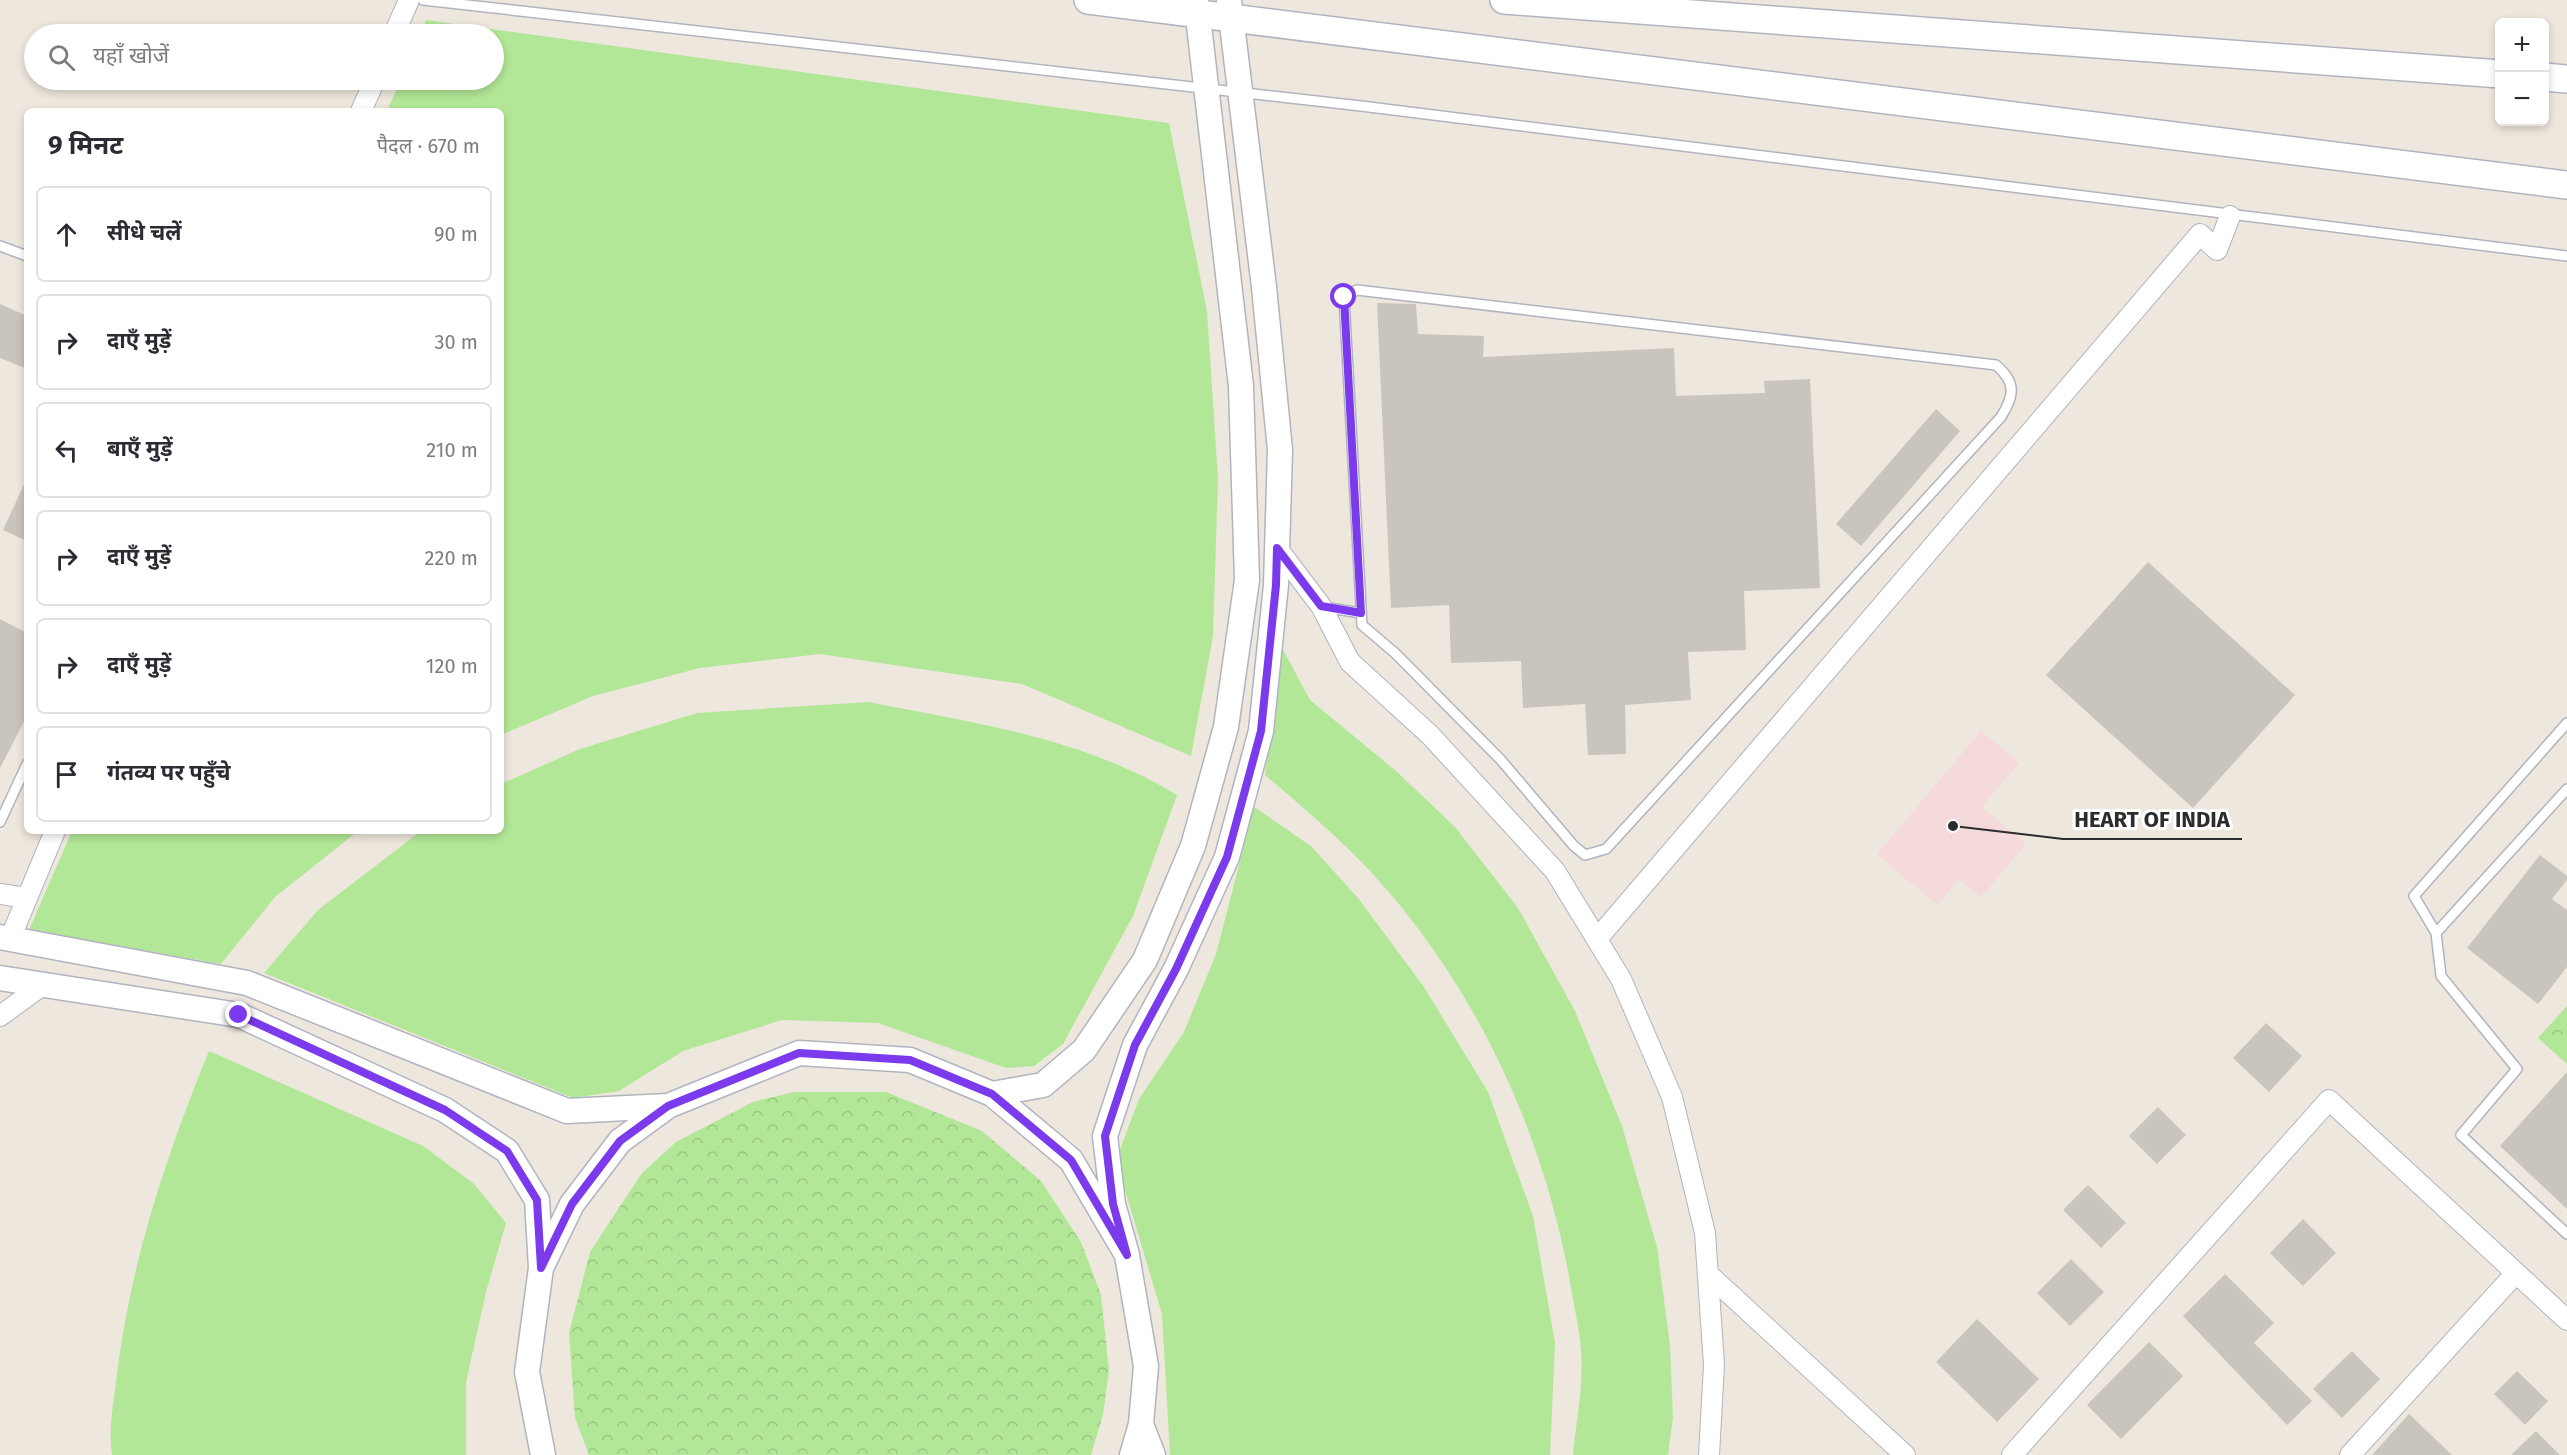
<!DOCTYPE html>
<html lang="hi">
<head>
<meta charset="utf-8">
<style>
	:root { --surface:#fff; --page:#f7f7f7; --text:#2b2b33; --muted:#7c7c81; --line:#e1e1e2 }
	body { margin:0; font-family:"Fira Sans","Noto Sans Devanagari",sans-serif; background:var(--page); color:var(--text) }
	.controls { position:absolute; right:18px; top:18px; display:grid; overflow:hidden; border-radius:9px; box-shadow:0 3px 9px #0003 }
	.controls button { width:54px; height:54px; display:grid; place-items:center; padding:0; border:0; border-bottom:2px solid var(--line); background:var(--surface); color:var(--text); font:30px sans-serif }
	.stop { position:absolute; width:18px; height:18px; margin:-14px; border:4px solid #7c3aed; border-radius:50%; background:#fff }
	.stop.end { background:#7c3aed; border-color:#fff; box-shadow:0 2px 6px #0008 }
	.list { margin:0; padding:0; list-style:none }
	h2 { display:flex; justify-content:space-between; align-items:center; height:78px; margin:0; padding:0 24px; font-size:26px }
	h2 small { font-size:20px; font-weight:400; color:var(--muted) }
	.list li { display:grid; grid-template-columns:39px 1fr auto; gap:18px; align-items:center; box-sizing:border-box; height:96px; margin:0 12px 12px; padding:0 12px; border:2px solid var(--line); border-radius:9px }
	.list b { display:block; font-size:22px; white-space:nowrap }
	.list em { font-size:20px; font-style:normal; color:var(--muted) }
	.icon { flex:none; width:33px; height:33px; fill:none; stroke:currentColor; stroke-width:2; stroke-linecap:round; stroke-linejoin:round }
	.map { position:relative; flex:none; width:2567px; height:1455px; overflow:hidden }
	.search { position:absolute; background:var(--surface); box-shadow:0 3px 9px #0003; left:24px; top:24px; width:480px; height:66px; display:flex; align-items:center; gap:15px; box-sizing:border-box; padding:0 21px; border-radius:33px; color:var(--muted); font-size:22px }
	.panel { position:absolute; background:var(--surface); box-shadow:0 3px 9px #0003; left:24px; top:108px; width:480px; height:726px; border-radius:9px }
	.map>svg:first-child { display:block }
	.medical { fill:#f5dadb }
	.grass { fill:#b2e797 }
	.forest { fill:url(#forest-crowns) }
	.building { fill:#c9c5bc }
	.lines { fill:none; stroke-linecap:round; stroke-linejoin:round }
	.service-casing { stroke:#b1b4c0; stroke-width:12 }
	.minor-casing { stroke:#b1b4c0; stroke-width:22 }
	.tertiary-casing { stroke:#b1b4c0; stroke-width:27 }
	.secondary-casing { stroke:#b1b4c0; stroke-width:30 }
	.service { stroke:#fff; stroke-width:9 }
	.minor { stroke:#fff; stroke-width:20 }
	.tertiary { stroke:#fff; stroke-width:24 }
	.secondary { stroke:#fff; stroke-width:27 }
	.route { stroke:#7c3aed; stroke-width:8 }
	.leader { fill:none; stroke:#2c2c2c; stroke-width:2 }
	.callout-dot { fill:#2c2c2c; stroke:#fff; stroke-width:2 }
	.callout-label { font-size:22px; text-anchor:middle; font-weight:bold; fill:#2c2c2c; stroke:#fff; stroke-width:6; stroke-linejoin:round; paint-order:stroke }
</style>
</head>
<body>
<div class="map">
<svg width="2567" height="1455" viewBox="0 0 2567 1455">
	<defs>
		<pattern id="forest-crowns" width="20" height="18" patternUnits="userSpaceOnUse" patternTransform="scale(1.5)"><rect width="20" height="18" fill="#b2e797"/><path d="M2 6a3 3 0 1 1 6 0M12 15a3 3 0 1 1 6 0" fill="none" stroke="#99c682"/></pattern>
	</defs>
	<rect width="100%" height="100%" fill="#eee7dd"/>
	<path class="medical" d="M 1981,731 L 2019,763 L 1982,807 L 2026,844 L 1981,897 L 1959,879 L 1937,905 L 1877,854 Z"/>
	<path class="grass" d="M 426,20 L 1169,123 L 1207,311 L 1218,479 L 1213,636 L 1191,756 L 1022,684 L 820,654 L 700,668 L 593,696 L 501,735 L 501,111 L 387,111 L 401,80 L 494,80 L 494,34 L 420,34 Z
		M 1280,644 L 1310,700 L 1396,771 L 1455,827 L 1518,908 L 1575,1011 L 1622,1126 L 1657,1247 L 1670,1345 L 1673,1417 L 1668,1455 L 1573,1455 C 1576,1422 1584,1384 1581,1351 C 1580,1332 1575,1312 1572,1293 C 1546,1138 1479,990 1372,873 C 1339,838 1302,806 1265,775 Z
		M 869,702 C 974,723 1084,738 1177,795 L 1133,916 L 1063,1044 L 1034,1066 L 1006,1068 L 878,1023 L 782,1020 L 683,1051 L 619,1091 L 573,1098 L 264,973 L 318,910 L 421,831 L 501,831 L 501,784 L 580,749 L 697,713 Z
		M 1254,807 L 1311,846 L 1358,898 L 1424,987 L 1488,1092 L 1533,1216 L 1555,1343 L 1550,1455 L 1170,1455 L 1162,1314 L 1116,1160 L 1139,1099 L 1184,1032 L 1216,954 Z
		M 72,831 L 358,831 L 275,897 L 221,964 L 29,930 Z
		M 209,1051 L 423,1146 L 473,1183 L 506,1223 L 486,1292 L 466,1382 L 466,1455 L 112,1455 C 108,1428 114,1401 117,1374 C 131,1261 166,1156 209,1051 Z"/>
	<path class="forest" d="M 2567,1006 L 2567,1064 L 2538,1038 Z
		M 794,1092 L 886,1092 L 982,1131 L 1041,1181 L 1081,1242 L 1101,1295 L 1109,1370 L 1103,1415 L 1091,1455 L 589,1455 L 575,1418 L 569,1333 L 590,1252 L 642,1173 L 676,1142 L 753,1102 Z"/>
	<path class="building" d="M 1377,303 L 1416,304 L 1418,334 L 1484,336 L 1483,357 L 1674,348 L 1676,396 L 1765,393 L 1764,381 L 1810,379 L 1820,588 L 1744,591 L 1746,650 L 1688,652 L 1691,700 L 1625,705 L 1626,754 L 1588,755 L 1585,704 L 1523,708 L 1521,661 L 1451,663 L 1449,605 L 1391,608 Z
		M 0,304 L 27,316 L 27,369 L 0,358 Z
		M 1936,409 L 1960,431 L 1861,546 L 1836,524 Z
		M 27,478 L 27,541 L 3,530 Z
		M 2148,562 L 2295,695 L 2193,808 L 2046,675 Z
		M 0,619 L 27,633 L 27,716 L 0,768 Z
		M 2540,855 L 2567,876 L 2567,880 L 2552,899 L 2567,910 L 2567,967 L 2538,1004 L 2467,948 Z
		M 2266,1023 L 2302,1056 L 2269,1092 L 2233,1058 Z
		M 2567,1072 L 2567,1209 L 2500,1146 Z
		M 2158,1107 L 2186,1135 L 2157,1164 L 2129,1136 Z
		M 2088,1185 L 2126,1223 L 2101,1248 L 2063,1210 Z
		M 2303,1219 L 2336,1253 L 2303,1286 L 2270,1253 Z
		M 2071,1259 L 2104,1292 L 2070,1326 L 2037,1293 Z
		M 2225,1274 L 2274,1323 L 2254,1343 L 2312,1401 L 2287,1425 L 2183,1316 Z
		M 1977,1319 L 2039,1379 L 1997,1422 L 1936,1362 Z
		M 2149,1342 L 2183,1376 L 2121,1439 L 2087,1405 Z
		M 2352,1351 L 2380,1379 L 2342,1418 L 2313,1389 Z
		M 2517,1371 L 2548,1401 L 2525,1425 L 2494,1394 Z
		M 2409,1414 L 2452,1455 L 2372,1455 Z
		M 2536,1431 L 2560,1455 L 2511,1455 Z"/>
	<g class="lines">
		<g class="service-casing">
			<path id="service" d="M 423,0 L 1361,106 L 2567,256
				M 0,246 L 27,256
				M 1357,290 L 1996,365 C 2017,383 2014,396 2001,417 L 1606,849 L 1585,855 L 1574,846 L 1500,759 L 1395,653 L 1362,625 L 1344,297 Z
				M 1322,607 L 1361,613
				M 2567,723 L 2414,896 L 2436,933 L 2441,976 L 2517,1069 L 2461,1135 L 2567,1234
				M 0,822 L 27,764
				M 2436,933 L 2567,789"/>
		</g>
		<g class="minor-casing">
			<path id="minor" d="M 394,34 L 409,0
				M 361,111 L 375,80
				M 1277,548 L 1321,606 L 1350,662 L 1430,735 L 1555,871 L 1621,979 L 1672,1097 L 1705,1233 L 1714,1365 L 1709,1455
				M 0,894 L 27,898
				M 10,939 L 55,831
				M 1597,939 L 2200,234 L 2217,250 L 2230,216
				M 0,1016 L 44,984
				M 1708,1274 L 1905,1455
				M 2012,1455 L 2329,1100 L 2567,1320
				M 2350,1455 L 2516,1273"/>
		</g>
		<g class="tertiary-casing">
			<path id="tertiary" d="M 0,937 L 247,983 L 567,1111 L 668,1106
				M 0,978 L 239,1015 L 445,1110 L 507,1151 L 537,1200 L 541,1268
				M 992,1094 L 1043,1085 L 1084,1050 L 1145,960 L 1193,846 L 1226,727 L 1247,580 L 1241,386 L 1196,0
				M 1127,1255 L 1113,1204 L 1105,1136 L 1135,1045 L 1176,969 L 1227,857 L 1261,731 L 1276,585 L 1280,450 L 1264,287 L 1229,0
				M 1141,1424 L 1153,1455
				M 543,1455 L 527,1372 L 541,1268 L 572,1204 L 620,1141 L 668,1106 L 799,1053 L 910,1060 L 992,1094 L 1071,1160 L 1127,1255 L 1146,1366 L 1141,1424 L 1132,1455"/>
		</g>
		<g class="secondary-casing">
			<path id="secondary" d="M 1088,0 L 2567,185
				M 1504,0 L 2500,74
				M 2544,77 L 2567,79"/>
		</g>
		<use href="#service" class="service"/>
		<use href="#minor" class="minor"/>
		<use href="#tertiary" class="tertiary"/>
		<use href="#secondary" class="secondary"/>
	</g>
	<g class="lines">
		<path class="route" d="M 239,1015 L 445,1110 L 507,1151 L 537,1200 L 541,1268 L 572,1204 L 620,1141 L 668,1106 L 799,1053 L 910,1060 L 992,1094 L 1071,1160 L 1127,1255 L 1113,1204 L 1105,1136 L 1135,1045 L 1176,969 L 1227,857 L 1261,731 L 1276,585 L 1277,548 L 1321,606 L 1361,613 L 1344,297"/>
	</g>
	<path class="leader" d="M1953 826L2063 839H2242"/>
	<circle class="callout-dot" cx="1953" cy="826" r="6"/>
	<g class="callout-label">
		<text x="2152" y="827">HEART OF INDIA</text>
	</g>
</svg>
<div class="controls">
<button>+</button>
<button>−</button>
</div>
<div class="stop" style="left:1344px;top:297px"></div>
<div class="stop end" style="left:239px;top:1015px"></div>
<div class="search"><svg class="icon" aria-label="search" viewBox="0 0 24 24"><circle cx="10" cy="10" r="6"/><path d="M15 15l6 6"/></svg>यहाँ खोजें</div>
<section class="panel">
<h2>9 मिनट<small>पैदल · 670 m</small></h2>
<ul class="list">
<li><svg class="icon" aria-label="ahead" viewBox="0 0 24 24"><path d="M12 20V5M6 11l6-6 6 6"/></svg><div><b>सीधे चलें</b></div><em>90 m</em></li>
<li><svg class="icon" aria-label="right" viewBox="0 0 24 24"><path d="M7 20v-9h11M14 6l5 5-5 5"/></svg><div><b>दाएँ मुड़ें</b></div><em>30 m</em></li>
<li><svg class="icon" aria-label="left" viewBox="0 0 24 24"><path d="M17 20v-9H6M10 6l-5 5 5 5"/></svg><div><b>बाएँ मुड़ें</b></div><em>210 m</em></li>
<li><svg class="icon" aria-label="right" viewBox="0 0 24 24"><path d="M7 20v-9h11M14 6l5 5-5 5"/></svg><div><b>दाएँ मुड़ें</b></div><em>220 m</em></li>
<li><svg class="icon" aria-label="right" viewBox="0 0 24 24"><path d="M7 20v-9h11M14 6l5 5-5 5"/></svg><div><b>दाएँ मुड़ें</b></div><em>120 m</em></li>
<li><svg class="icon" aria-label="arrive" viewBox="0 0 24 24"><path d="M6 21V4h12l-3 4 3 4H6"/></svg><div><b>गंतव्य पर पहुँचे</b></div></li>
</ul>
</section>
</div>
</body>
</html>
